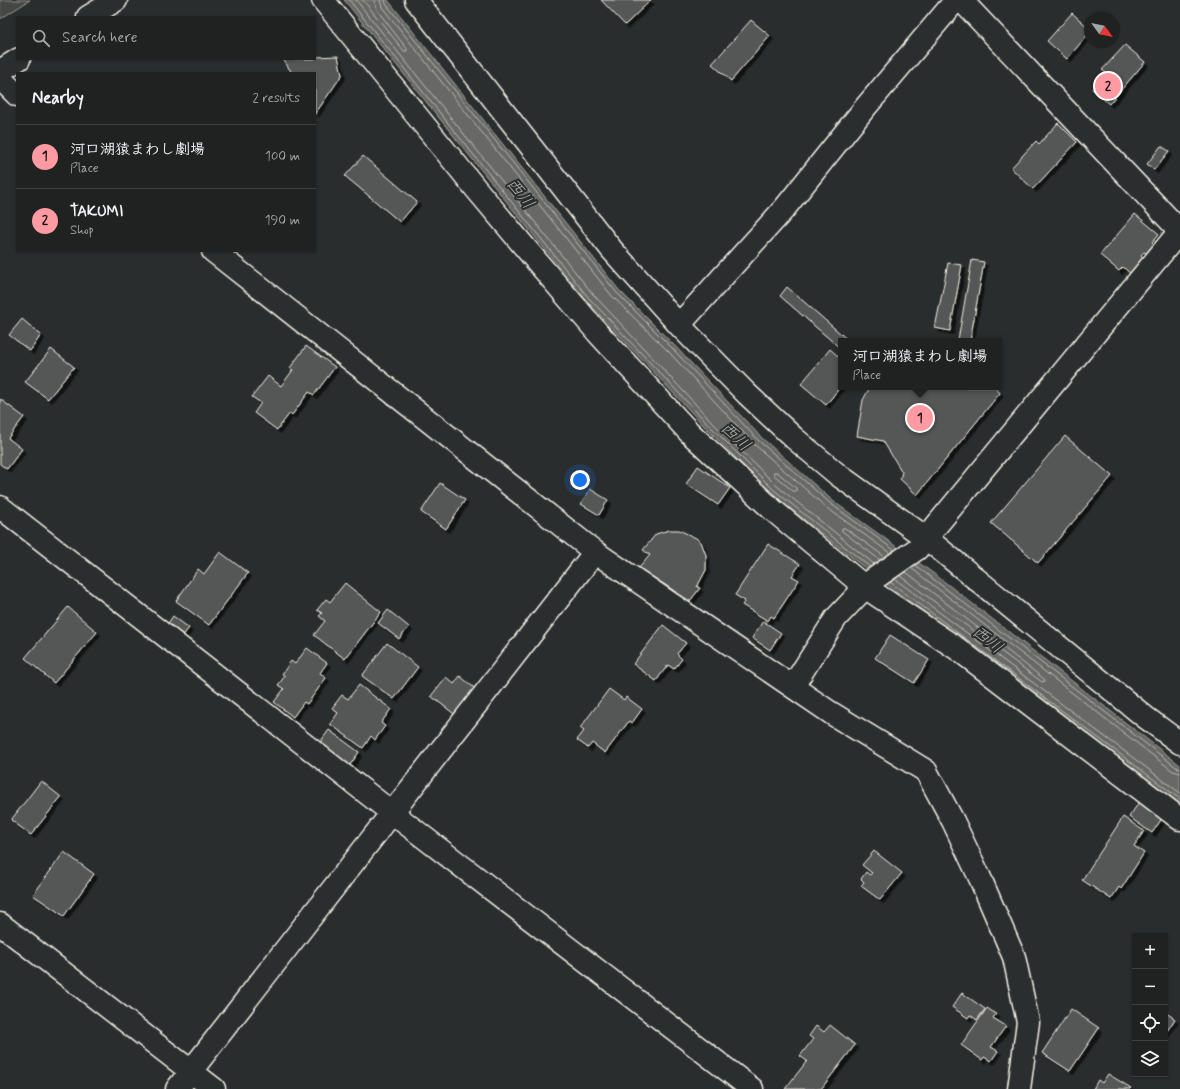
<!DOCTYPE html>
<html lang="en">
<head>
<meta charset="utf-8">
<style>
	:root { --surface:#202222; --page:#2d2f2f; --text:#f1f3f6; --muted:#a2a4a5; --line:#3d3f40; --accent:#ff9aa2 }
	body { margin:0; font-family:Mynerve,"Klee One",sans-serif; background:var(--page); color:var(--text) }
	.controls { position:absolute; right:12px; bottom:12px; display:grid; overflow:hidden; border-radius:0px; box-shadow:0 1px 3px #0004 }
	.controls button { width:36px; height:36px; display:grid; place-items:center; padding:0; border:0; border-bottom:1px solid var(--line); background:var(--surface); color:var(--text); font:20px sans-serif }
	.compass { position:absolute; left:1084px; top:12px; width:36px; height:36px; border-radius:50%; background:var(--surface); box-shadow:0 1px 3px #0004; rotate:123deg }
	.you { position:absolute; left:580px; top:480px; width:14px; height:14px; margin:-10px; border:3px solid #fff; border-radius:50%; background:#1a73e8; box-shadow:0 0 0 6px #1a73e833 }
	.badge { display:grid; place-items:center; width:26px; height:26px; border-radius:50%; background:var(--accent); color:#111; font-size:13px; font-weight:700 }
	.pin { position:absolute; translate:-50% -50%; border:2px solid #fff; box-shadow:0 1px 4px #0006 }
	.popup { position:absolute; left:838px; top:338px; width:164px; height:52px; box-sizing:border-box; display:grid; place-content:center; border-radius:0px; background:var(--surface); filter:drop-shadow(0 1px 3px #0005); font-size:13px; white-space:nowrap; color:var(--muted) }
	.popup b { font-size:15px; color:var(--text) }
	.popup::after { content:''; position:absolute; left:50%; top:100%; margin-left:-8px; border:8px solid transparent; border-top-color:var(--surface) }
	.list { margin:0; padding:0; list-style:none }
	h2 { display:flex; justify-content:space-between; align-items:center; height:52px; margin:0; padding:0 16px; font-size:17px }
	h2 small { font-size:13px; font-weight:400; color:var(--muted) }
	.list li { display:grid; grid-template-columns:26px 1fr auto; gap:12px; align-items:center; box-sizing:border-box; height:64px; padding:0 16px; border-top:1px solid var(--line) }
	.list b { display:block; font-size:15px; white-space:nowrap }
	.list p { margin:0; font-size:13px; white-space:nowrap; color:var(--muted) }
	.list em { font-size:13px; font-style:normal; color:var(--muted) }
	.icon { flex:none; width:22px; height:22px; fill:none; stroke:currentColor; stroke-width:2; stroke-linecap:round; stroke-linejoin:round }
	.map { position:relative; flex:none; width:1180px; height:1089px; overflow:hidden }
	.search { position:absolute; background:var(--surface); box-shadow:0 1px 3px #0004; left:16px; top:16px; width:300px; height:44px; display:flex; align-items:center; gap:10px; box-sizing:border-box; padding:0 14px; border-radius:0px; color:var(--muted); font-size:15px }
	.panel { position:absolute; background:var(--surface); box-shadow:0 1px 3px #0004; left:16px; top:72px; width:300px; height:180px; border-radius:0px }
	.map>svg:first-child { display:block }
	.green { fill:#444645; stroke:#9c9c96 }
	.water { fill:#676866; stroke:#9f9f9a }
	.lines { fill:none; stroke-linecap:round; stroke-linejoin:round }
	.shore { stroke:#bcbab4; stroke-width:1 }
	.building { fill:#555756; stroke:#f4f1e8; filter:url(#shadow) }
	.minor-casing { stroke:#f4f1e8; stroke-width:25 }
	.major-casing { stroke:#f4f1e8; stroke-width:25 }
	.minor { stroke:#2a2d2e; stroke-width:22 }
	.major { stroke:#2a2d2e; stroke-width:22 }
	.labels { text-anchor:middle; stroke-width:4; stroke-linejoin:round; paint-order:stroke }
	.water-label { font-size:17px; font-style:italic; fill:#b5b3ae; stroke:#2a2d2e }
</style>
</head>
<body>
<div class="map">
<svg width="1180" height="1089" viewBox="0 0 1180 1089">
	<defs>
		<filter id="shadow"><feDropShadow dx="3.5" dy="3.5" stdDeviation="0" flood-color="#0009"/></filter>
	</defs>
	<rect width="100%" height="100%" fill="#2a2d2e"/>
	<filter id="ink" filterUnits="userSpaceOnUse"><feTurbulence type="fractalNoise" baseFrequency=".025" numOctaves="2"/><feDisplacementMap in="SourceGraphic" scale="8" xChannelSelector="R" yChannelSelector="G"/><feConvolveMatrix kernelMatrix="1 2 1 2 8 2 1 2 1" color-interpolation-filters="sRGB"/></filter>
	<g filter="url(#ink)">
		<path class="green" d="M 0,0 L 30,0 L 0,19 Z"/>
		<path class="water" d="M 344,0 L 388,0 L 619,290 L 674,345 L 762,438 L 833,501 L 937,576 L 1180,765 L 1180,804 L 861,565 L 771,493 L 707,429 L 585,299 Z"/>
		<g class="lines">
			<path class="shore" d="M 349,0 L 588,297 L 710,426 L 774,490 L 870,567
				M 356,0 L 592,293 L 713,423 L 777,486 L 874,564
				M 363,0 L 404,51 L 407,51 L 407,49 L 377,10 L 374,0
				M 380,0 L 382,7 L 612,296 L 668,351 L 755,445 L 827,508 L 890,553
				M 385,0 L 386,4 L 616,292 L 672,348 L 759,441 L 831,504 L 894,550
				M 774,472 L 777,472 L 796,488 L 796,491 L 793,491 L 774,475 Z
				M 880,560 L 842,531 L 842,528 L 845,528 L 885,557
				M 915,565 L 1176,767 L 1180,768
				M 911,568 L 1173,771 L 1180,773
				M 900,576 L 1042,682 L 1045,681 L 1044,679 L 906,572
				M 895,579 L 1180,793
				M 890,582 L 1180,799"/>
		</g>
		<path class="building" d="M 601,0 L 651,0 L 625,25 Z
			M 1072,13 L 1090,29 L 1090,32 L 1067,59 L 1047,41 Z
			M 751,20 L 770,36 L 731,81 L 712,64 Z
			M 1125,45 L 1145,62 L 1109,104 L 1092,89 L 1106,73 L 1102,70 Z
			M 338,56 L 342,75 L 315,114 L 315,73 L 292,73 L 283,59 L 315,59 L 315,57 Z
			M 1058,123 L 1077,142 L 1033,189 L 1011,168 L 1036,141 L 1039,144 Z
			M 1161,146 L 1169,151 L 1154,170 L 1147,164 Z
			M 363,156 L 417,202 L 400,222 L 345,176 Z
			M 1135,214 L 1159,234 L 1152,242 L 1155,245 L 1147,254 L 1144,252 L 1141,255 L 1144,258 L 1131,274 L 1123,267 L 1119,271 L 1100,255 Z
			M 972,260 L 984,262 L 970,341 L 961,341 L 958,340 Z
			M 948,263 L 962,265 L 950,331 L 935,328 Z
			M 787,287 L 849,341 L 841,341 L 841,349 L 780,296 Z
			M 22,319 L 41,335 L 30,351 L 9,335 Z
			M 306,346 L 335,367 L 314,395 L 309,392 L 292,415 L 290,413 L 277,430 L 254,413 L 261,403 L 252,397 L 268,376 L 281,386 L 293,370 L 290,368 Z
			M 51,349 L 74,367 L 48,399 L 25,382 Z
			M 830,349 L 841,359 L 841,386 L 826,405 L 801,384 Z
			M 870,387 L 995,387 L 1000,393 L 917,495 L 900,479 L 902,472 L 883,441 L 857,436 L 863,400 Z
			M 0,399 L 24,417 L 8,438 L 22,449 L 7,469 L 0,464 Z
			M 1065,436 L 1112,476 L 1038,563 L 991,523 Z
			M 698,466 L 730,488 L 718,505 L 686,484 Z
			M 440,483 L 465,500 L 446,529 L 421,512 Z
			M 590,489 L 608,500 L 599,515 L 581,504 Z
			M 669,530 L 679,530 L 696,538 L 701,542 L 706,555 L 706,570 L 697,587 L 700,588 L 690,601 L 639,568 L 650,555 L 643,550 L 656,534 Z
			M 768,544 L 800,564 L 792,576 L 799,580 L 774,618 L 771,616 L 768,621 L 742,605 L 745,601 L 735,595 Z
			M 220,552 L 248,573 L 209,625 L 176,601 L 198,569 L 204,574 Z
			M 345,583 L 381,612 L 345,659 L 314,635 L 325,621 L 319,616 L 322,613 L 317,610 L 326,599 L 330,602 Z
			M 68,607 L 97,632 L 54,683 L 25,658 Z
			M 388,610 L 409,627 L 399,639 L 378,623 Z
			M 173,616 L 189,628 L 182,637 L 167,625 Z
			M 763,621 L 781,633 L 770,650 L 752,638 Z
			M 663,625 L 686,643 L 677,654 L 682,659 L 674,669 L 668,665 L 656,681 L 633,664 Z
			M 890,635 L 929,660 L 914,683 L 875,658 Z
			M 387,643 L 418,667 L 394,699 L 362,676 Z
			M 307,648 L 327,663 L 320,673 L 326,678 L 307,704 L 304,702 L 293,717 L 274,702 L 284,689 L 278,685 L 285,676 L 282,674 L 291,661 L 295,664 Z
			M 460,676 L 478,691 L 458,717 L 431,696 L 446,677 L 454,684 Z
			M 359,685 L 391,709 L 381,723 L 385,726 L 375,740 L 371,736 L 363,748 L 330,724 L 338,713 L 332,708 L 342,695 L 348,699 Z
			M 609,689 L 624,700 L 626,697 L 642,709 L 632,723 L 629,721 L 605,753 L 592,743 L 588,748 L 577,740 L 584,731 L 580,728 Z
			M 329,730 L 359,752 L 348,768 L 318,745 Z
			M 41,781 L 61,797 L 31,835 L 11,820 Z
			M 1140,801 L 1163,817 L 1152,833 L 1129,817 Z
			M 1123,817 L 1144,831 L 1134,846 L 1144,853 L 1121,889 L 1119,887 L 1111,899 L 1082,880 Z
			M 874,851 L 902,873 L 880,900 L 861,886 L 864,882 L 861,879 L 866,872 L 870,875 L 872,873 L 862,865 Z
			M 64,852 L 94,874 L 64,916 L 33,895 Z
			M 962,993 L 985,1009 L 977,1020 L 970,1015 L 968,1018 L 952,1007 Z
			M 987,1008 L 996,1014 L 993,1018 L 1006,1026 L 991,1047 L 998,1051 L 991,1061 L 984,1057 L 982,1060 L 961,1045 Z
			M 1071,1009 L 1099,1028 L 1070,1071 L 1042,1053 Z
			M 1165,1012 L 1175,1019 L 1165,1034 Z
			M 830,1025 L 855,1045 L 821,1089 L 785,1089 L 807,1061 L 800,1056 L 813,1039 L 809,1036 L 816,1026 L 824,1032 Z
			M 1108,1074 L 1131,1088 L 1130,1089 L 1093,1089 L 1098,1080 L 1102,1083 Z"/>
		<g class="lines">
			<g class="minor-casing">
				<path id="minor" d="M 323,0 L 477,190 L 539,264 L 598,333 L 690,433 L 774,511 L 865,587 L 959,650 L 1180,819
					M 416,0 L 612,250 L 679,325 L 747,394 L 794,438 L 837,474 L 926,538 L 1145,717 L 1180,743
					M 961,0 L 1180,231
					M 0,78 L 17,95
					M 213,251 L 595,552 L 831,713 L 926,771 L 953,821 L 980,878 L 1014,957 L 1028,1022 L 1019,1089
					M 679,325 L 784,209 L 864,109 L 956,0
					M 0,507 L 391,812 L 752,1089
					M 793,686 L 836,618 L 871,581 L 917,549 L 1180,231
					M 0,924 L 214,1089
					M 177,1089 L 595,552"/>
			</g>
			<g class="major-casing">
				<path id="major" d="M 88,17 L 116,0
					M 0,71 L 19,59"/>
			</g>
			<use href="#minor" class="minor"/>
			<use href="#major" class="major"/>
		</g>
	</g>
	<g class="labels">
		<g class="water-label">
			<text transform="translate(521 193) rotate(52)" y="6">西川</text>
			<text transform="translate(736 436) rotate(43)" y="6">西川</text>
			<text transform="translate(988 639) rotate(38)" y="6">西川</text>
		</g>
	</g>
</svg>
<div class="controls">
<button>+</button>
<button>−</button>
<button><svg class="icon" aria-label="locate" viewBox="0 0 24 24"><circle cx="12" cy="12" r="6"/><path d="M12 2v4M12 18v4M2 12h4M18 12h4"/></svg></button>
<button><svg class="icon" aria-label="layers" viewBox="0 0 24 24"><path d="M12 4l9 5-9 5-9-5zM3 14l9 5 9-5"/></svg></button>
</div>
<svg class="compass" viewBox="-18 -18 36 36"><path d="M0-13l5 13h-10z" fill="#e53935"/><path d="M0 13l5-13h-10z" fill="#a2a4a5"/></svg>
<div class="you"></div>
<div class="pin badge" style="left:920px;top:418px">1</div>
<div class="popup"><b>河口湖猿まわし劇場</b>Place</div>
<div class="pin badge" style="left:1108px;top:86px">2</div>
<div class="search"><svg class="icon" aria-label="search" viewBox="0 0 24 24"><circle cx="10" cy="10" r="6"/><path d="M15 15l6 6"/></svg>Search here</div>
<section class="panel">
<h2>Nearby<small>2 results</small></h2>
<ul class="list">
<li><span class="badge">1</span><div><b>河口湖猿まわし劇場</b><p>Place</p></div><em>100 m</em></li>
<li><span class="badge">2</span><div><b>TAKUMI</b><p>Shop</p></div><em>190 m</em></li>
</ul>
</section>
</div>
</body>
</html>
